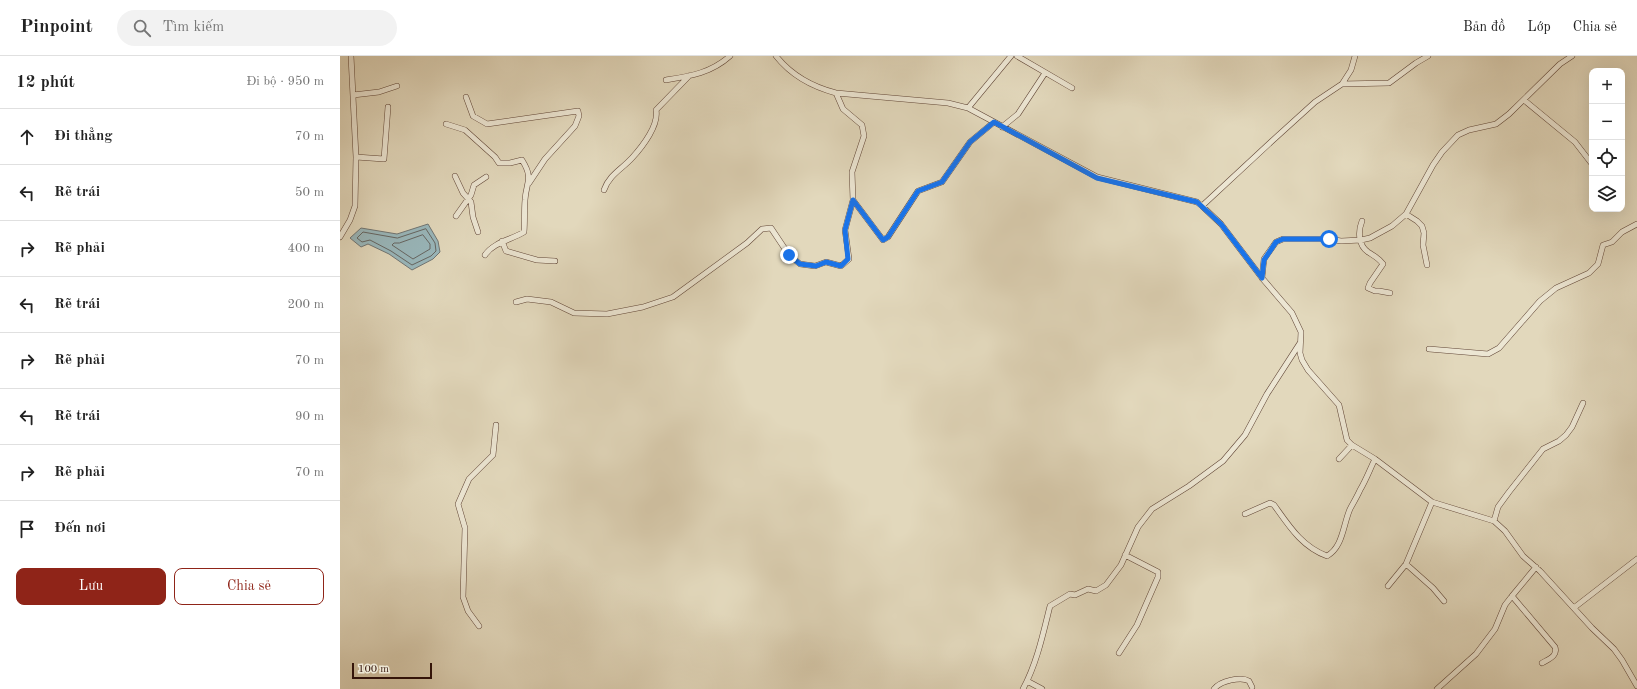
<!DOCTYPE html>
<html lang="vi">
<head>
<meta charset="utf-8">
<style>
	:root { --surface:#fff; --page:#f2f2f2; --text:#222; --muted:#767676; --line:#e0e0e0; --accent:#8f2418 }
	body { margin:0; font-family:"Old Standard TT",serif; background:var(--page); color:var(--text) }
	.controls { position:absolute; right:12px; top:12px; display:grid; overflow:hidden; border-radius:8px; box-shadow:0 4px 16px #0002 }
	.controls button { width:36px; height:36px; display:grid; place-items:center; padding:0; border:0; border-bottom:1px solid var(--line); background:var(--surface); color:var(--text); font:20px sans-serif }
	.scale { position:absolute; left:12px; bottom:10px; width:80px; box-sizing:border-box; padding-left:4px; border:2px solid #341409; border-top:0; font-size:11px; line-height:14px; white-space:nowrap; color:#341409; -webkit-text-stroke:3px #ece6d3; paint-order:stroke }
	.stop { position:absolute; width:12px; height:12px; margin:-9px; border:3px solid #1a73e8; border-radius:50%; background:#fff }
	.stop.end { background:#1a73e8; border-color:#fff; box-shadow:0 1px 4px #0008 }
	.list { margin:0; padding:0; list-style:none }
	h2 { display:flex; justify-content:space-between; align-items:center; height:52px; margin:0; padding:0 16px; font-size:17px }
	h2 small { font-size:13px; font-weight:400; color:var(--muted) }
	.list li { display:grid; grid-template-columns:26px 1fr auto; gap:12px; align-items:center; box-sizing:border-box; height:56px; padding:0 16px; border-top:1px solid var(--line) }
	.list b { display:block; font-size:15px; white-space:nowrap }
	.list em { font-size:13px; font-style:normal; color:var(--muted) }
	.actions { display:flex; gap:8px; padding:12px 16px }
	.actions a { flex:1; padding:9px 0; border:1px solid var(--accent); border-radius:8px; text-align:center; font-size:14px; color:var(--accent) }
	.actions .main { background:var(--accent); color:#fff }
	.icon { flex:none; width:22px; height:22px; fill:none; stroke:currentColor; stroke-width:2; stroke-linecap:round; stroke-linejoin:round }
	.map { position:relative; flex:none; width:1297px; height:633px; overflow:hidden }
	header { display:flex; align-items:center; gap:24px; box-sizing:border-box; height:56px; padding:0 20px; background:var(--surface); border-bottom:1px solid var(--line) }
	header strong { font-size:19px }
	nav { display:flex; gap:22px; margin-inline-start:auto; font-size:14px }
	.search { width:280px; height:36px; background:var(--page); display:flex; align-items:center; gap:10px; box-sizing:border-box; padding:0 14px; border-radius:22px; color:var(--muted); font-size:15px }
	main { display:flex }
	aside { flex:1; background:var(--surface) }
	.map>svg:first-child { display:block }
	.water { fill:#99b7bb; stroke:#717674 }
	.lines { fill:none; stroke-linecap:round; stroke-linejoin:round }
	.shore { stroke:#666662; stroke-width:1 }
	.street-casing { stroke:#604536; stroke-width:6 }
	.street { stroke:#ece6d3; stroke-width:5 }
	.route { stroke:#1a73e8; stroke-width:5 }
</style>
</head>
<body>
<header>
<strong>Pinpoint</strong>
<div class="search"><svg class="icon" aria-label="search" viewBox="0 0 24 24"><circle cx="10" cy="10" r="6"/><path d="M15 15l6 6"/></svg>Tìm kiếm</div>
<nav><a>Bản đồ</a><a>Lớp</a><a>Chia sẻ</a></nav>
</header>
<main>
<aside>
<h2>12 phút<small>Đi bộ · 950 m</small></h2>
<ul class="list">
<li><svg class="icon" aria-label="ahead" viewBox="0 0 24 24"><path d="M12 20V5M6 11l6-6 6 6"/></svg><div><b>Đi thẳng</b></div><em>70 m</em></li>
<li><svg class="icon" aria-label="left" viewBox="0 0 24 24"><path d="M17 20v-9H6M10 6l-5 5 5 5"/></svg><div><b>Rẽ trái</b></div><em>50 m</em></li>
<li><svg class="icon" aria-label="right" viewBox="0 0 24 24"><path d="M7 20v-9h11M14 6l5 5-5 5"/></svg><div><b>Rẽ phải</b></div><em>400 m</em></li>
<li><svg class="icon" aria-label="left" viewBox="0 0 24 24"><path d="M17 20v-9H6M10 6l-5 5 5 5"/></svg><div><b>Rẽ trái</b></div><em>200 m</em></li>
<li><svg class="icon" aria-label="right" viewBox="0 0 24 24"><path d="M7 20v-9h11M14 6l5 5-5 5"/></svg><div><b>Rẽ phải</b></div><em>70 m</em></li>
<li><svg class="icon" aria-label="left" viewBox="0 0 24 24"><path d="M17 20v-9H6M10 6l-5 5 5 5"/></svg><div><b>Rẽ trái</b></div><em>90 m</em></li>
<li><svg class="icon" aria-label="right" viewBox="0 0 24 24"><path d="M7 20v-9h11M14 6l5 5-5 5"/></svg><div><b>Rẽ phải</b></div><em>70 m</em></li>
<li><svg class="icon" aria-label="arrive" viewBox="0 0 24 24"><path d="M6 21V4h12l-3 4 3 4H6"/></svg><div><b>Đến nơi</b></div></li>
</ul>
<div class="actions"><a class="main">Lưu</a><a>Chia sẻ</a></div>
</aside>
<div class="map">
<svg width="1297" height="633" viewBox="0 0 1297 633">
	<rect width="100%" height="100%" fill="#e2d8bc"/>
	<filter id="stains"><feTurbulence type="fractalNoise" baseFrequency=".005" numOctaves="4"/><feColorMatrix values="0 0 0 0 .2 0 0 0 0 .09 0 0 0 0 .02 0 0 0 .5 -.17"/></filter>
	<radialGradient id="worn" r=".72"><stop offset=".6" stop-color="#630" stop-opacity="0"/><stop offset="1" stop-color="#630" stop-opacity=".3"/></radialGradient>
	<path class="water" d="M 88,168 L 98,185 L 100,196 L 93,203 L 72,214 L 49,198 L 28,188 L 21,191 L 10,182 L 21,172 L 57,178 Z"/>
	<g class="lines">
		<path class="shore" d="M 86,173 L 95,187 L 96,195 L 91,200 L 72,209 L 51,195 L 30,184 L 22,186 L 17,182 L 23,176 L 57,182 Z
			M 83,179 L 90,188 L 90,193 L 73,203 L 52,189 L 54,187 L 59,187 Z"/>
		<g class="street-casing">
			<path id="street" d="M 436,0 C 451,19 473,31 496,37 L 608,47 L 628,52 L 757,121 L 857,146 L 862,150 L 881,168 L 922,222 L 952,257 L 961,276 L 960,297 L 962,304 L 968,314 L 999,349 L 1007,384 L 1012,389 L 1035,403 L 1092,446 L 1154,465 L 1165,475 L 1183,500 L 1200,515 L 1252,572 L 1274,593 L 1282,604 L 1297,630
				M 677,0 L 732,32
				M 326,24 C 351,20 371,17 390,0
				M 1002,28 L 1049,27 L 1076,7 L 1088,0
				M 496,37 L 503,53 L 522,69 L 524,80 L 512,116 L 513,144
				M 13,39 L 39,36 L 57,30
				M 126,41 L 133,60 L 147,68 L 238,55 L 239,60 L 235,70 L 205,103 L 189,127
				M 1184,44 L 1235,86 L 1252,108
				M 628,52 L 671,0
				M 106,68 L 125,74 L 155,101 L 159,107 L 170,107 L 182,104 C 194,123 186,126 185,144 C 184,155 185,165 184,176 C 171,184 154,186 145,199
				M 662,71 L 678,58 L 705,17
				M 16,101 L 44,103 L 48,51
				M 115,120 L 123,137 L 131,146 L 133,161 L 138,176
				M 264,134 C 269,119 282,113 292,102 C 303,90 319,69 316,54 L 349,20
				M 862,150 L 932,85 L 975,46 L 1002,28 L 1011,14 L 1015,0
				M 1066,158 L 1077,165 L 1082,170 L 1084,177 L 1083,189 L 1087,209
				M 116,160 L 131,139 L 134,129 L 146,121
				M 1022,165 C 1018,175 1018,189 1028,196 C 1034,200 1039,202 1043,208 L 1030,227 L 1028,232 L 1035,235 L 1039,235 L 1050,237
				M 0,181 L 10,164 L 15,150 L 16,101 L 11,0
				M 162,185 L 166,195 L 197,204 L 215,205
				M 922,222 L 924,203 L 936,186 L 943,183 L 989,183 L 1001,185 L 1021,184 L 1030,182 L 1052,170 L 1066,158 L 1093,109 L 1102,96 L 1118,79 L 1129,74 L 1156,68 L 1169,58 L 1220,8 L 1232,0
				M 176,246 L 187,243 L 211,246 L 234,257 L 267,258 L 303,251 L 333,241 L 407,187 L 422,173 L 431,172 L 449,199 L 460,208 L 475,210 L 486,206 L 501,210 L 509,203 L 505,174 L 513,144 L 543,184 L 548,181 L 578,135 L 602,126 L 630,86 L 654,66
				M 1089,293 L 1148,298 L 1159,292 L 1200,245 L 1216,232 L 1249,217 L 1258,208 L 1263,189 L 1272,186 L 1282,176 L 1297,168
				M 999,403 L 1012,389
				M 905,458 L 930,447 L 934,449 C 949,470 962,491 987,500 C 1003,491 1003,469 1010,453 C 1013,447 1017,441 1020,434 C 1026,424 1030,413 1035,403
				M 1154,465 L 1158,451 L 1169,436 L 1203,393 L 1219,385 L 1226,379 L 1232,371 L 1243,347
				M 1066,508 L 1093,532 L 1104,545
				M 1048,530 L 1066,508 L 1092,446
				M 1172,540 L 1215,591 C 1218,600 1209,603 1202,607
				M 1235,551 L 1297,503
				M 139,570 L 128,555 L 123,541 L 125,472 L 118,448 L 129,423 L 153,399 L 156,369
				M 779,597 L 797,569 L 818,521 L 818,516 L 785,499
				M 687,625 L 702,633
				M 683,633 C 697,607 703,578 710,550 L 730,538 L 735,539 L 748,533 L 756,535 L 766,529 L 781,509 L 798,471 L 812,453 L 849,430 L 883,405 L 905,379 L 927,338 L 960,287
				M 874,633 C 880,625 901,620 909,625 L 912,631
				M 1097,633 L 1136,598 L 1155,573 L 1165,549 L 1172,540 L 1196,511"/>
		</g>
		<use href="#street" class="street"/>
	</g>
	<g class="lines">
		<path class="route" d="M 449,199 L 460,208 L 476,210 L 486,206 L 501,210 L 508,203 L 505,174 L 513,144 L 543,184 L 548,181 L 578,135 L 602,126 L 630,86 L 654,66 L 757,122 L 857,146 L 881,168 L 922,222 L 924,204 L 936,186 L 943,183 L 989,183"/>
	</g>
	<rect width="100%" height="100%" filter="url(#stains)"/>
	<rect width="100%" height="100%" fill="url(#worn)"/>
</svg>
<div class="controls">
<button>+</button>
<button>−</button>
<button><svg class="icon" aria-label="locate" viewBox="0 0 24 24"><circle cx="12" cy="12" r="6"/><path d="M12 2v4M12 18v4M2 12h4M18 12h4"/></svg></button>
<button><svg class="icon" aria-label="layers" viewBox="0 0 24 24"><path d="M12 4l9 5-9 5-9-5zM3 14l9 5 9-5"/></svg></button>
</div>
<div class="scale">100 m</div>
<div class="stop" style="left:989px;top:183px"></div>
<div class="stop end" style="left:449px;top:199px"></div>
</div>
</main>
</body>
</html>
